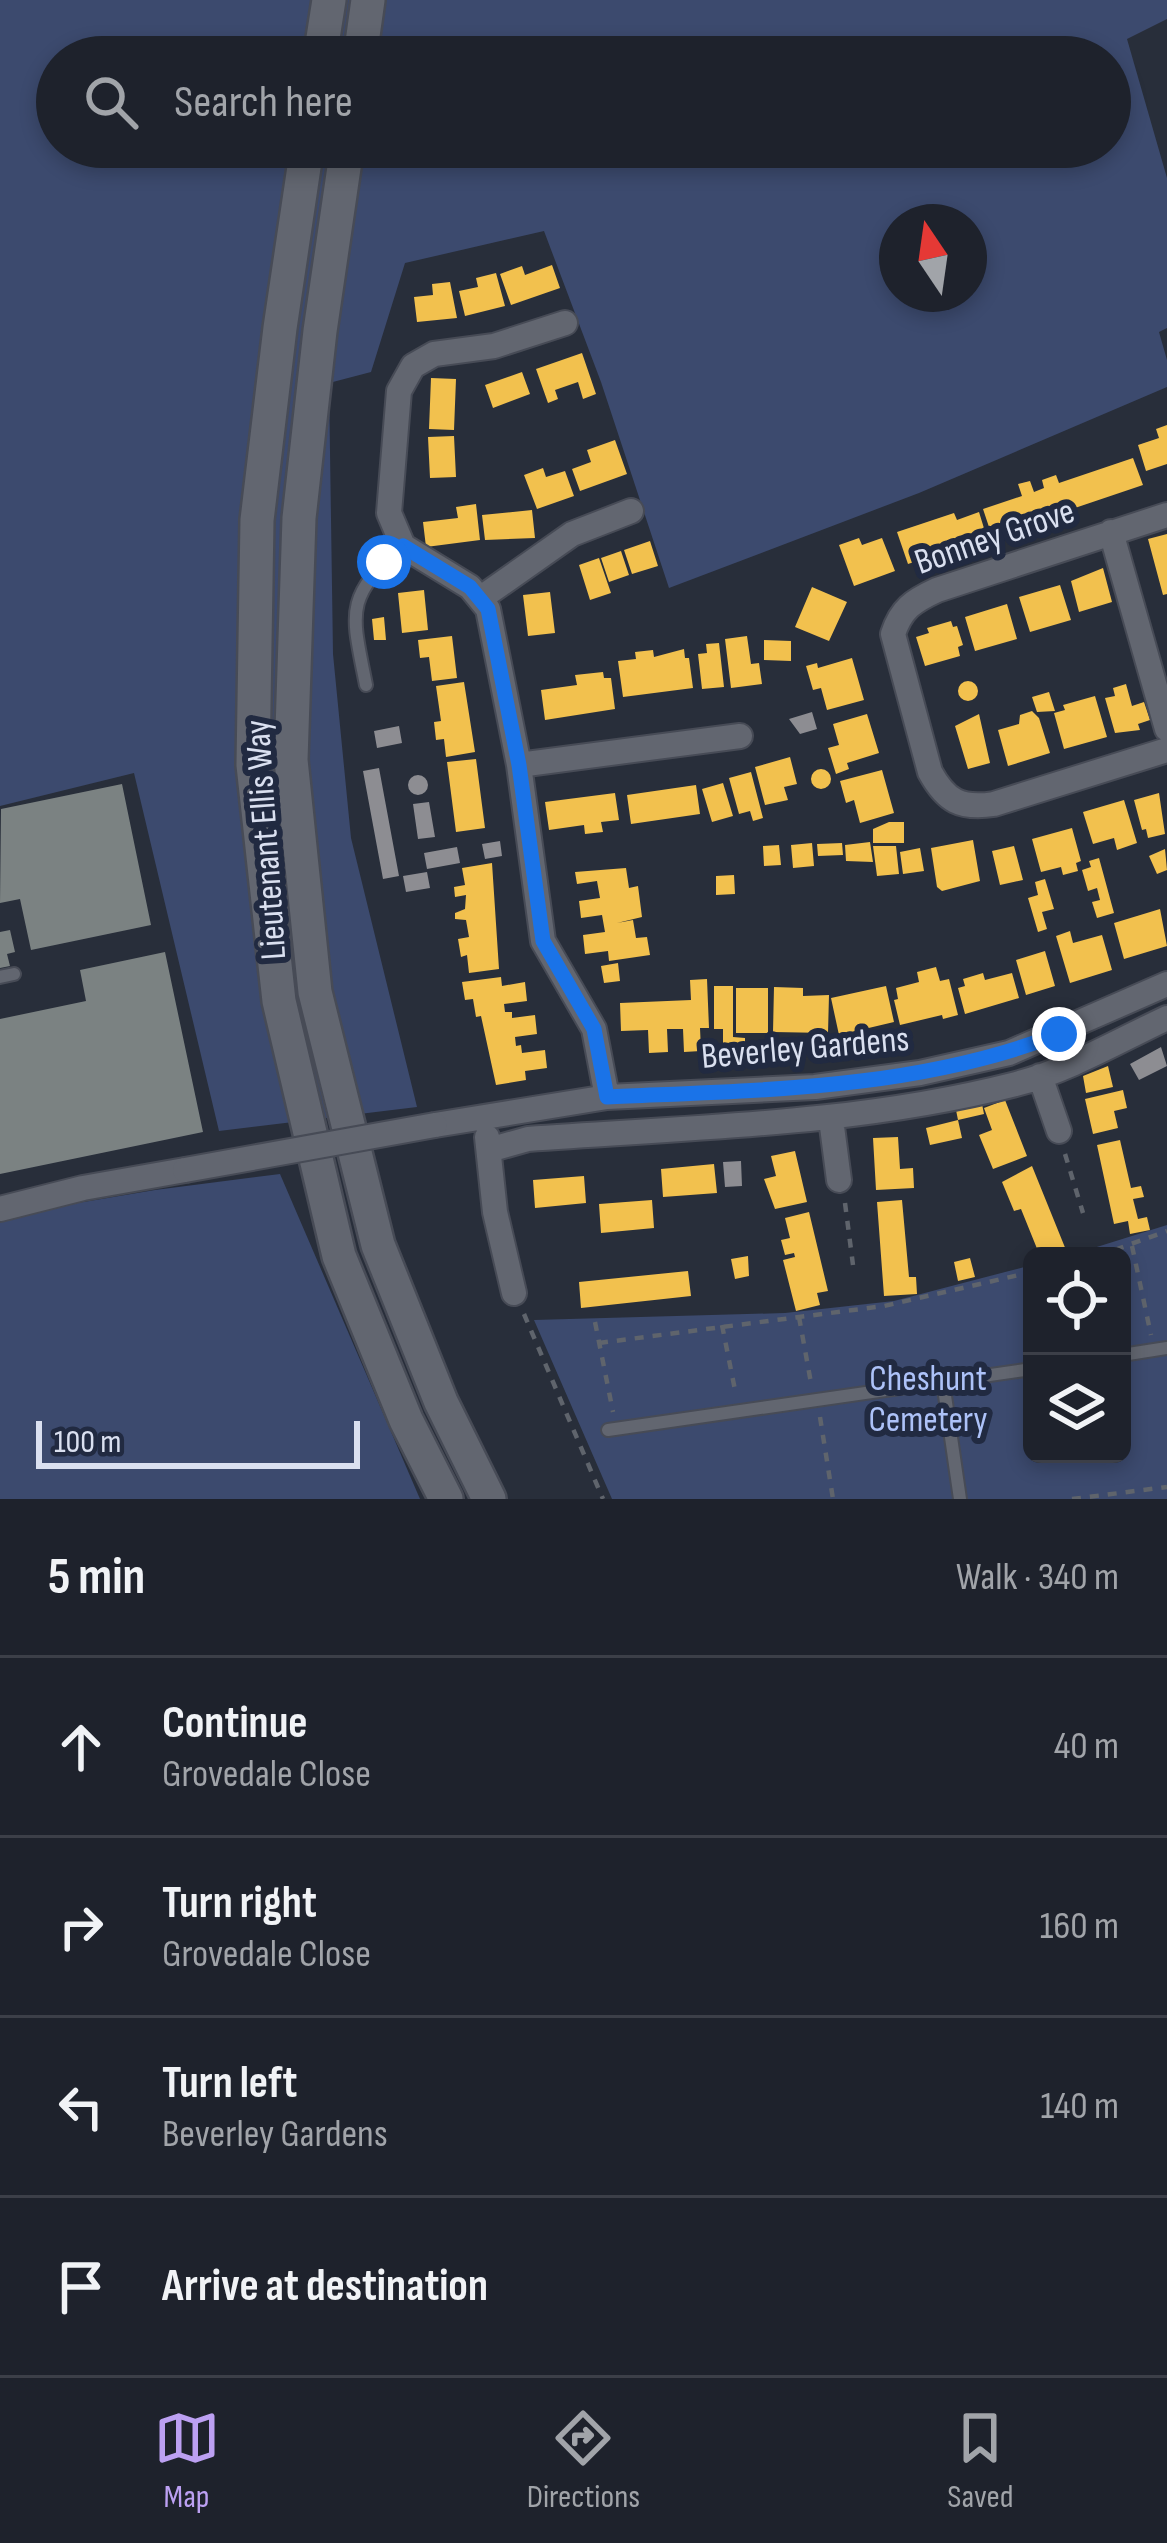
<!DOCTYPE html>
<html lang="en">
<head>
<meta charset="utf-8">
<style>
	:root { --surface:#1e222c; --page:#2b2f38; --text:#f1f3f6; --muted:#a1a4a9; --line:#3c3f48; --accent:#bca0f2 }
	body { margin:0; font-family:"Sofia Sans Condensed",sans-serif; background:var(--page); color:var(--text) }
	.controls { position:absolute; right:36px; bottom:36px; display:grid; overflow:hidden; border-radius:18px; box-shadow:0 6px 18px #0003 }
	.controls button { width:108px; height:108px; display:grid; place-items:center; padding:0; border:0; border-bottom:3px solid var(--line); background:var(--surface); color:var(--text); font:60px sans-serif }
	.compass { position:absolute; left:879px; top:204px; width:108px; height:108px; border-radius:50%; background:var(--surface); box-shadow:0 6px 18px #0003; rotate:347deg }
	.scale { position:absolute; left:36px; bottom:30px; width:324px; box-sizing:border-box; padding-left:12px; border:6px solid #dae0f0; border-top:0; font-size:33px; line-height:42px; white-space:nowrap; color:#dae0f0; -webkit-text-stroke:9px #212a41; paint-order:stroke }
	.stop { position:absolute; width:36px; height:36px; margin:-27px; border:9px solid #1a73e8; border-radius:50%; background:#fff }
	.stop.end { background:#1a73e8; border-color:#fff; box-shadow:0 3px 12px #0008 }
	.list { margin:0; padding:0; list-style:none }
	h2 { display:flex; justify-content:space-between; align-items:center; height:156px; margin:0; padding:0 48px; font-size:51px }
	h2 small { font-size:39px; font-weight:400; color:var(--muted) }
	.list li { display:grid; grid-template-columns:78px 1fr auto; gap:36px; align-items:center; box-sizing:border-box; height:180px; padding:0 48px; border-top:3px solid var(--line) }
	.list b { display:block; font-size:45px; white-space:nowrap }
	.list p { margin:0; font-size:39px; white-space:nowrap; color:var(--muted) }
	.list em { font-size:39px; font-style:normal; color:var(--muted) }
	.icon { flex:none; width:66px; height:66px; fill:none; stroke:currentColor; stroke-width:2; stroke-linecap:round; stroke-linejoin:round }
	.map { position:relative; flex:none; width:1167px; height:1499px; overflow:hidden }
	.search { position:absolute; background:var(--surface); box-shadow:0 6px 18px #0003; left:36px; right:36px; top:36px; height:132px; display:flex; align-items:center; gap:30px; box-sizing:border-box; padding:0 42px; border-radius:66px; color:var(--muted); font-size:45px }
	.sheet { height:876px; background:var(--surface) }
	nav { display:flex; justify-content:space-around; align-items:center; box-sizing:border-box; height:168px; border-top:3px solid var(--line); background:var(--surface); font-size:33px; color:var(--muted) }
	nav a { display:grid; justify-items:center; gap:6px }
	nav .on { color:var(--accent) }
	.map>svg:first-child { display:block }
	.green { fill:#3c4a6e; fill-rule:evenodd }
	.homes { fill:#f2c14e }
	.industry { fill:#8d8d92 }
	.building { fill:#7b8282 }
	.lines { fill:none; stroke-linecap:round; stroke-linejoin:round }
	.lane-casing { stroke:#474b56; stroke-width:16 }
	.street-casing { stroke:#474b56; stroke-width:28 }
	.secondary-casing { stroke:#474b56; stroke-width:38 }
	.path { stroke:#5f646c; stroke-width:4.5; stroke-dasharray:9 9; stroke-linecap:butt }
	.lane { stroke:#626670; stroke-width:12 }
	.street { stroke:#626670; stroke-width:24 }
	.secondary { stroke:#626670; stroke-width:33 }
	.street-bridge-casing { stroke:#474b56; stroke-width:28; stroke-linecap:butt }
	.street-bridge { stroke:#626670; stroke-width:24 }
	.route { stroke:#1a73e8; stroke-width:15 }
	.labels { text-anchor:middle; stroke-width:12; stroke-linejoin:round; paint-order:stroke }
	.street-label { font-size:36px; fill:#dae0f0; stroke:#212a41 }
	.park-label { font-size:36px; fill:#adc2f8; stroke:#212a41 }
</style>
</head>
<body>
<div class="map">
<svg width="1167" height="1499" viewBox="0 0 1167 1499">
	<rect width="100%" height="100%" fill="#282e3a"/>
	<path class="green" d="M 0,0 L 1167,0 L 1167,19 L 1127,39 L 1167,178 L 1167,328 L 1159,332 L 1167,360 L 1167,387 L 919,493 L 669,588 L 601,382 L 544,231 L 405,263 L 371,372 L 329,383 L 333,654 L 351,838 L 417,1107 L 219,1131 L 134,773 L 0,806 ZM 57,57 L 1110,57 L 1110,147 L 57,147 ZM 897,222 L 969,222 L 969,294 L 897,294 Z
		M 280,1174 L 420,1499 L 0,1499 L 0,1216 L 155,1190 Z
		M 1167,1225 L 1167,1499 L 612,1499 L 534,1320 L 785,1313 L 894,1301 L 1032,1265 L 1032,1454 L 1122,1454 L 1122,1256 L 1068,1256 Z"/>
	<path class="homes" d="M 552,265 L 560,288 L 511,305 L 500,274 L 522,266 L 525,275 Z
		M 496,273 L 505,306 L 465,316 L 459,291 L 478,287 L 476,278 Z
		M 450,282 L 457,318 L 417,322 L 414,297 L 433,295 L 432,284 Z
		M 582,353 L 596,394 L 583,399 L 578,382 L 555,390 L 558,399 L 548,403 L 536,369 Z
		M 522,372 L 530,394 L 493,408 L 485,385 Z
		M 431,378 L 456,379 L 454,430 L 429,429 Z
		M 1167,425 L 1167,464 L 1146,471 L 1138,445 L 1159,438 L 1156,429 Z
		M 454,436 L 456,477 L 430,478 L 428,437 Z
		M 615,440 L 627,474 L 580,491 L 572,469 L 591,462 L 587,450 Z
		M 1133,458 L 1143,485 L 992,536 L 983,509 L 1022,496 L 1018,484 L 1030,481 L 1034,492 L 1044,488 L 1042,480 L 1056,475 L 1059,483 Z
		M 543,468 L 546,477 L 565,471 L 574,496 L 537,509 L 524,475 Z
		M 476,504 L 480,540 L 426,547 L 423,522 L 458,518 L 456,507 Z
		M 532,510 L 535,538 L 485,540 L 482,515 Z
		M 979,512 L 987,538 L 908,564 L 897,532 L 954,513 L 957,520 Z
		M 1167,534 L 1167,594 L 1163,595 L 1148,539 Z
		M 859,538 L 862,545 L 882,538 L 895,571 L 854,586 L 839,545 Z
		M 650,541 L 658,566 L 632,574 L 624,550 Z
		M 621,551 L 629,575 L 609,582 L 601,558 Z
		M 599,558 L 611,593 L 590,600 L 579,565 Z
		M 1103,568 L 1112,602 L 1079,612 L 1071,581 Z
		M 1060,585 L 1071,620 L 1030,632 L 1019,597 Z
		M 812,587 L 847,602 L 829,641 L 795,627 Z
		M 424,590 L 428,630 L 402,633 L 398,593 Z
		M 550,592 L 555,633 L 528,636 L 523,595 Z
		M 1007,604 L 1017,639 L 975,651 L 965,617 Z
		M 384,617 L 386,640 L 374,640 L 372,619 Z
		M 951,621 L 953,627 L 957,626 L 963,645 L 958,647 L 960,656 L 925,666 L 916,637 L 929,633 L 927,628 Z
		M 452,636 L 457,678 L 432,681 L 429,657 L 420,658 L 418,640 Z
		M 747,636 L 751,664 L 759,663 L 762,684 L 731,688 L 725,639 Z
		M 764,640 L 791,641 L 791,661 L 764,660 Z
		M 719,643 L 724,687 L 702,689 L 698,654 L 707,653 L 706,644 Z
		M 684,649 L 685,658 L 689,658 L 693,688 L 623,697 L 618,661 L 636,659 L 635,652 L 653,650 L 654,657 Z
		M 852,658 L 864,700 L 827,710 L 821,688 L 813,690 L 806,666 L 817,663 L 818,668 Z
		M 603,672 L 604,678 L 611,678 L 615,709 L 545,720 L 541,690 L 577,685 L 575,675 Z
		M958 691a10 10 0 1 1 20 0a10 10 0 1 1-20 0Z
		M 464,682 L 475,752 L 446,757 L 444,739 L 436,740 L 434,722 L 441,721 L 436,686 Z
		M 1126,684 L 1132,706 L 1144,702 L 1150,720 L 1138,724 L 1140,730 L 1115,733 L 1105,698 L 1115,696 L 1113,688 Z
		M 1049,692 L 1055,711 L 1037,712 L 1032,697 Z
		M 1095,696 L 1107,737 L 1064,749 L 1054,713 L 1065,710 L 1063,705 Z
		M 1032,711 L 1039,718 L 1050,753 L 1008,766 L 998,730 L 1019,724 L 1020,715 Z
		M 867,714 L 879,753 L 847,763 L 849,769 L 836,774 L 828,748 L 839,745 L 833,724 Z
		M 979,714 L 990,763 L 968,769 L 955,726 Z
		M 790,757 L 797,784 L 784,787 L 788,800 L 765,805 L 755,767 Z
		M 476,759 L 485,828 L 456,832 L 447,762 Z
		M811 779a10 10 0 1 1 20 0a10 10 0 1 1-20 0Z
		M 882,770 L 894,813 L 860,823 L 854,800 L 846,803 L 840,781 Z
		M 751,772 L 763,818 L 753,821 L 750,811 L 739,814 L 729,778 Z
		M 723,783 L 733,816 L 712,822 L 702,789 Z
		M 696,785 L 700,814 L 631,824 L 627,795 Z
		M 615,793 L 619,820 L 601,822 L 603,832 L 585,834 L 584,825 L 549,830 L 545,802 Z
		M 1159,793 L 1165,834 L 1148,838 L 1146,829 L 1142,830 L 1134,800 Z
		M 1124,800 L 1137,843 L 1117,850 L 1114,838 L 1093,844 L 1083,812 Z
		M 889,822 L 904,822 L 904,843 L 873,843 L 873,829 Z
		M 1072,828 L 1081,861 L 1076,863 L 1078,871 L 1063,875 L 1061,867 L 1041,872 L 1032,839 Z
		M 973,840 L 980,881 L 942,891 L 937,887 L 931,848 Z
		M 870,842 L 873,862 L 846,861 L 845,845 Z
		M 812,843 L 814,866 L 793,868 L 791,845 Z
		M 842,843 L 843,855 L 818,856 L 817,844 Z
		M 779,845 L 781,865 L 764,866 L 763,846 Z
		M 873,846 L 896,846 L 899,874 L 877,876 Z
		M 1014,846 L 1023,880 L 1000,885 L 992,851 Z
		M 920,848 L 924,871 L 903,874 L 900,852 Z
		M 1165,849 L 1167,870 L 1157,874 L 1149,856 Z
		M 1099,858 L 1114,913 L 1097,918 L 1092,902 L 1100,900 L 1097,888 L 1088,891 L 1082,870 L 1091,867 L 1089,861 Z
		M 492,863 L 499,969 L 469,973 L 467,955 L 461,957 L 458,939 L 469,937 L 466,920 L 455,919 L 455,913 L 465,909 L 466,895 L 455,897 L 454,887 L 465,885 L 462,868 Z
		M 626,868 L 629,888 L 638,886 L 642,917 L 617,923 L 633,920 L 636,938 L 647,937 L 650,955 L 609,961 L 608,951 L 585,954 L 583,935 L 605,932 L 602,915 L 581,918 L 580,909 L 579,901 L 600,898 L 597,881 L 577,884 L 575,872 Z
		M 734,875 L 735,894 L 716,895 L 716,876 Z
		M 1045,879 L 1054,909 L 1042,912 L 1047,929 L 1038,932 L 1028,898 L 1038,895 L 1035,882 Z
		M 1160,909 L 1167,946 L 1124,959 L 1114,923 Z
		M 1070,931 L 1073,943 L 1102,935 L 1112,970 L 1070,983 L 1056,936 Z
		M 1045,951 L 1055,986 L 1026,995 L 1016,960 Z
		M 618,963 L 620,981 L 604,983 L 601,966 Z
		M 936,967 L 940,981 L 949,979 L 958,1015 L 943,1019 L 942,1015 L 900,1025 L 894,1000 L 898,999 L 896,988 L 919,982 L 917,972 Z
		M 983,973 L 985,980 L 1012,973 L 1019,998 L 965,1014 L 958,988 L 965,986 L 963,979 Z
		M 501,977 L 502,986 L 525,982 L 527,1001 L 504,1004 L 505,1012 L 512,1012 L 512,1018 L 535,1015 L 537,1034 L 515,1037 L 516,1046 L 521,1045 L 522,1053 L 545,1050 L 547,1068 L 525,1071 L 526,1080 L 496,1085 L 481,1016 L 476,1017 L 473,999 L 465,1000 L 462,982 Z
		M 707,979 L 709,1028 L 700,1028 L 701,1051 L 684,1052 L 683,1029 L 667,1029 L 668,1052 L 649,1053 L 648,1030 L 621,1031 L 620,1003 L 691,1000 L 690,980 Z
		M 714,986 L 733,986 L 733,1037 L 745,1038 L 745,1055 L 723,1055 L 723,1029 L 714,1029 Z
		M 886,986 L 894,1022 L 839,1035 L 831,998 Z
		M 774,987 L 803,988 L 803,996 L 829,995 L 828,1033 L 773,1032 Z
		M 736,988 L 768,988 L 768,1033 L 736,1033 Z
		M 1108,1066 L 1113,1087 L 1086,1093 L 1083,1076 Z
		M 1123,1090 L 1127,1108 L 1114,1111 L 1118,1128 L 1093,1134 L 1085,1099 Z
		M 1005,1100 L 1027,1156 L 993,1169 L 979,1135 L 992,1130 L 984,1108 Z
		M 982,1104 L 984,1114 L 958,1120 L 956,1110 Z
		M 958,1120 L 962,1138 L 930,1145 L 926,1128 Z
		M 898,1137 L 900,1169 L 913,1168 L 914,1188 L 876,1190 L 873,1138 Z
		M 1120,1140 L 1131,1188 L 1141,1186 L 1144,1197 L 1133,1199 L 1138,1219 L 1147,1217 L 1150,1230 L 1130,1234 L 1128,1221 L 1114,1224 L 1097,1145 Z
		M 795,1151 L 807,1202 L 775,1209 L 764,1179 L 776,1176 L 771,1156 Z
		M 714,1164 L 717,1193 L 663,1197 L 661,1169 Z
		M 1032,1166 L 1066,1250 L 1050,1256 L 1040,1256 L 1021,1209 L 1014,1211 L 1002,1182 Z
		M 584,1176 L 586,1203 L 535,1208 L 533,1180 Z
		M 652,1200 L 654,1228 L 601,1233 L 599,1204 Z
		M 902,1200 L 909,1277 L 916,1277 L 917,1294 L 884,1296 L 877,1202 Z
		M 809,1212 L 828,1291 L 817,1293 L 820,1305 L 796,1311 L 783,1260 L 795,1257 L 794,1253 L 785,1255 L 781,1240 L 790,1238 L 785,1218 Z
		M 748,1256 L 749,1276 L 735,1279 L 731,1259 Z
		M 970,1258 L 975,1277 L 958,1281 L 954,1262 Z
		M 688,1271 L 691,1296 L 581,1308 L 579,1282 Z"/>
	<path class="industry" d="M 812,712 L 817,729 L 800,734 L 789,719 Z
		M 399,726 L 402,743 L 377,748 L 374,731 Z
		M 379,768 L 399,876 L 383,879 L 363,771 Z
		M408 785a10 10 0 1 1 20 0a10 10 0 1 1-20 0Z
		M 429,802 L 435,837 L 418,839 L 413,804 Z
		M 500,841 L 502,856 L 485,859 L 482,844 Z
		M 457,847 L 460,863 L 427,869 L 424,853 Z
		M 427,872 L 430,888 L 406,892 L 403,876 Z
		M 1161,1047 L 1167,1066 L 1139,1080 L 1130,1064 Z
		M 741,1161 L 742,1186 L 725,1187 L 723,1162 Z"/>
	<path class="building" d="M 122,784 L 151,925 L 31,950 L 20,899 L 0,903 L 1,809 Z
		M 10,930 L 15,952 L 7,954 L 10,966 L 0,968 L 0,932 Z
		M 165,952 L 203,1132 L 0,1174 L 0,1019 L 86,1001 L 80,970 Z"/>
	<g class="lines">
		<g class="lane-casing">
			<path id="lane" d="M 366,685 C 352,613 343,598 403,546
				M 0,977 L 14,974
				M 1122,1355 L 1167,1348
				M 943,1382 L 960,1499
				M 608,1430 L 1032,1369"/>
		</g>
		<g class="street-casing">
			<path id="street" d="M 565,323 L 494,346 L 434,354 L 413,366 L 399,391 L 389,513 L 403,546 L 470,587 L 488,609 L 519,765 L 543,941 L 594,1029 L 607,1097
				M 1167,515 L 937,590 C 913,601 901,609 893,634 L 930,772 C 946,801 960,809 994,804 L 1167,750
				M 1111,532 L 1167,729
				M 481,598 L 572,534 L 631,511
				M 519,765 L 740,736
				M 1040,1076 L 1059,1131
				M 831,1119 L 839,1180
				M 435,1125 L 607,1097 L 815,1087 L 920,1073 L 1009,1053 L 1167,984
				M 487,1137 L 495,1212 L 514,1293
				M 489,1150 L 528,1139 C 692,1127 856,1125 1016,1084 C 1069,1070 1118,1041 1167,1018
				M 0,1209 L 83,1188 L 185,1170"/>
		</g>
		<g class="secondary-casing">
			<path id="secondary" d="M 320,57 L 329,0
				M 360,57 L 368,0
				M 307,147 L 280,328 L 257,520 L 253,765 L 279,1001 L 339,1256 L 406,1420 L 446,1499
				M 347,147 L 320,331 L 299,518 L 291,760 L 315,992 L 378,1245 L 441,1402 L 489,1499"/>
		</g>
		<path class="path" d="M 1065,1154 L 1083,1213
			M 845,1203 L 853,1265
			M 1132,1246 L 1151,1335
			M 1098,1256 L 1167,1231
			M 524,1314 L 603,1499
			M 799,1317 L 811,1383
			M 595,1322 L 613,1412
			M 722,1325 L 736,1395
			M 599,1343 L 884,1306 L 1032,1272
			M 820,1417 L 833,1499
			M 1072,1499 L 1167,1487"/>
		<use href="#lane" class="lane"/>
		<use href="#street" class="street"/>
		<use href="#secondary" class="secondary"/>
		<g class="street-bridge-casing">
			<path id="street-bridge" d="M 185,1170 L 435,1125"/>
		</g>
		<use href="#street-bridge" class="street-bridge"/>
	</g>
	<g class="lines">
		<path class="route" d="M 384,562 L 403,546 L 470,587 L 488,609 L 519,765 L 543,941 L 594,1029 L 607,1097 C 760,1090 914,1090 1059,1034"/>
	</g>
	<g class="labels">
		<g class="street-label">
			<text transform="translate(994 535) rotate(-19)" y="13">Bonney Grove</text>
			<text transform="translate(264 840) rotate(-94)" y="13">Lieutenant Ellis Way</text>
			<text transform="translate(805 1046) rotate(-5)" y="13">Beverley Gardens</text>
		</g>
		<g class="park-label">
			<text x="928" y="1390">Cheshunt<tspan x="928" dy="41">Cemetery</tspan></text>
		</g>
	</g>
</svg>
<div class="controls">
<button><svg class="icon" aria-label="locate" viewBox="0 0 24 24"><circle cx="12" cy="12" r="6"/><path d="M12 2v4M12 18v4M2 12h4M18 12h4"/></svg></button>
<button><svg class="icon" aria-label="layers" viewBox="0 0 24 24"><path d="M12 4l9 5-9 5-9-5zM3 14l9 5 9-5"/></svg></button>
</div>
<svg class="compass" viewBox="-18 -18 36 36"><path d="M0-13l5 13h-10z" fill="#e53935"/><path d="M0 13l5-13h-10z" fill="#a1a4a9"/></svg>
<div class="scale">100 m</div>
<div class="stop" style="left:384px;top:562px"></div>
<div class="stop end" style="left:1059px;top:1034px"></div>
<div class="search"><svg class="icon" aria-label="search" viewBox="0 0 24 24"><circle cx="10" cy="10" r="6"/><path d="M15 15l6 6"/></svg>Search here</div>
</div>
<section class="sheet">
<h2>5 min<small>Walk · 340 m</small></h2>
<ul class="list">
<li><svg class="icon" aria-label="ahead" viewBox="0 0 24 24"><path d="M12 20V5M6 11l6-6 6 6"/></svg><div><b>Continue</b><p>Grovedale Close</p></div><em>40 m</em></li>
<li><svg class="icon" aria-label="right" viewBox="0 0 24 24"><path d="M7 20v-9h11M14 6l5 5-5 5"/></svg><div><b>Turn right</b><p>Grovedale Close</p></div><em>160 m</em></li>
<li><svg class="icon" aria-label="left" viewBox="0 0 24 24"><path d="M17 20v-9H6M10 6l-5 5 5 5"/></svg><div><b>Turn left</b><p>Beverley Gardens</p></div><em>140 m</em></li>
<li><svg class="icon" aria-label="arrive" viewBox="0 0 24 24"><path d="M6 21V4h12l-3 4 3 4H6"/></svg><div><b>Arrive at destination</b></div></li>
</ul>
</section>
<nav>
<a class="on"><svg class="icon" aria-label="map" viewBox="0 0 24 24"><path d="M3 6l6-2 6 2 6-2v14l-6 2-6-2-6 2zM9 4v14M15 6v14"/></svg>Map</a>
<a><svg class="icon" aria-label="directions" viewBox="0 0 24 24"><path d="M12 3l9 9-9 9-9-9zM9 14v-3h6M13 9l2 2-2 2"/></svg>Directions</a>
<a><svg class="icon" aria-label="saved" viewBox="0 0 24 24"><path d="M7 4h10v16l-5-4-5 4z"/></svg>Saved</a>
</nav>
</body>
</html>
